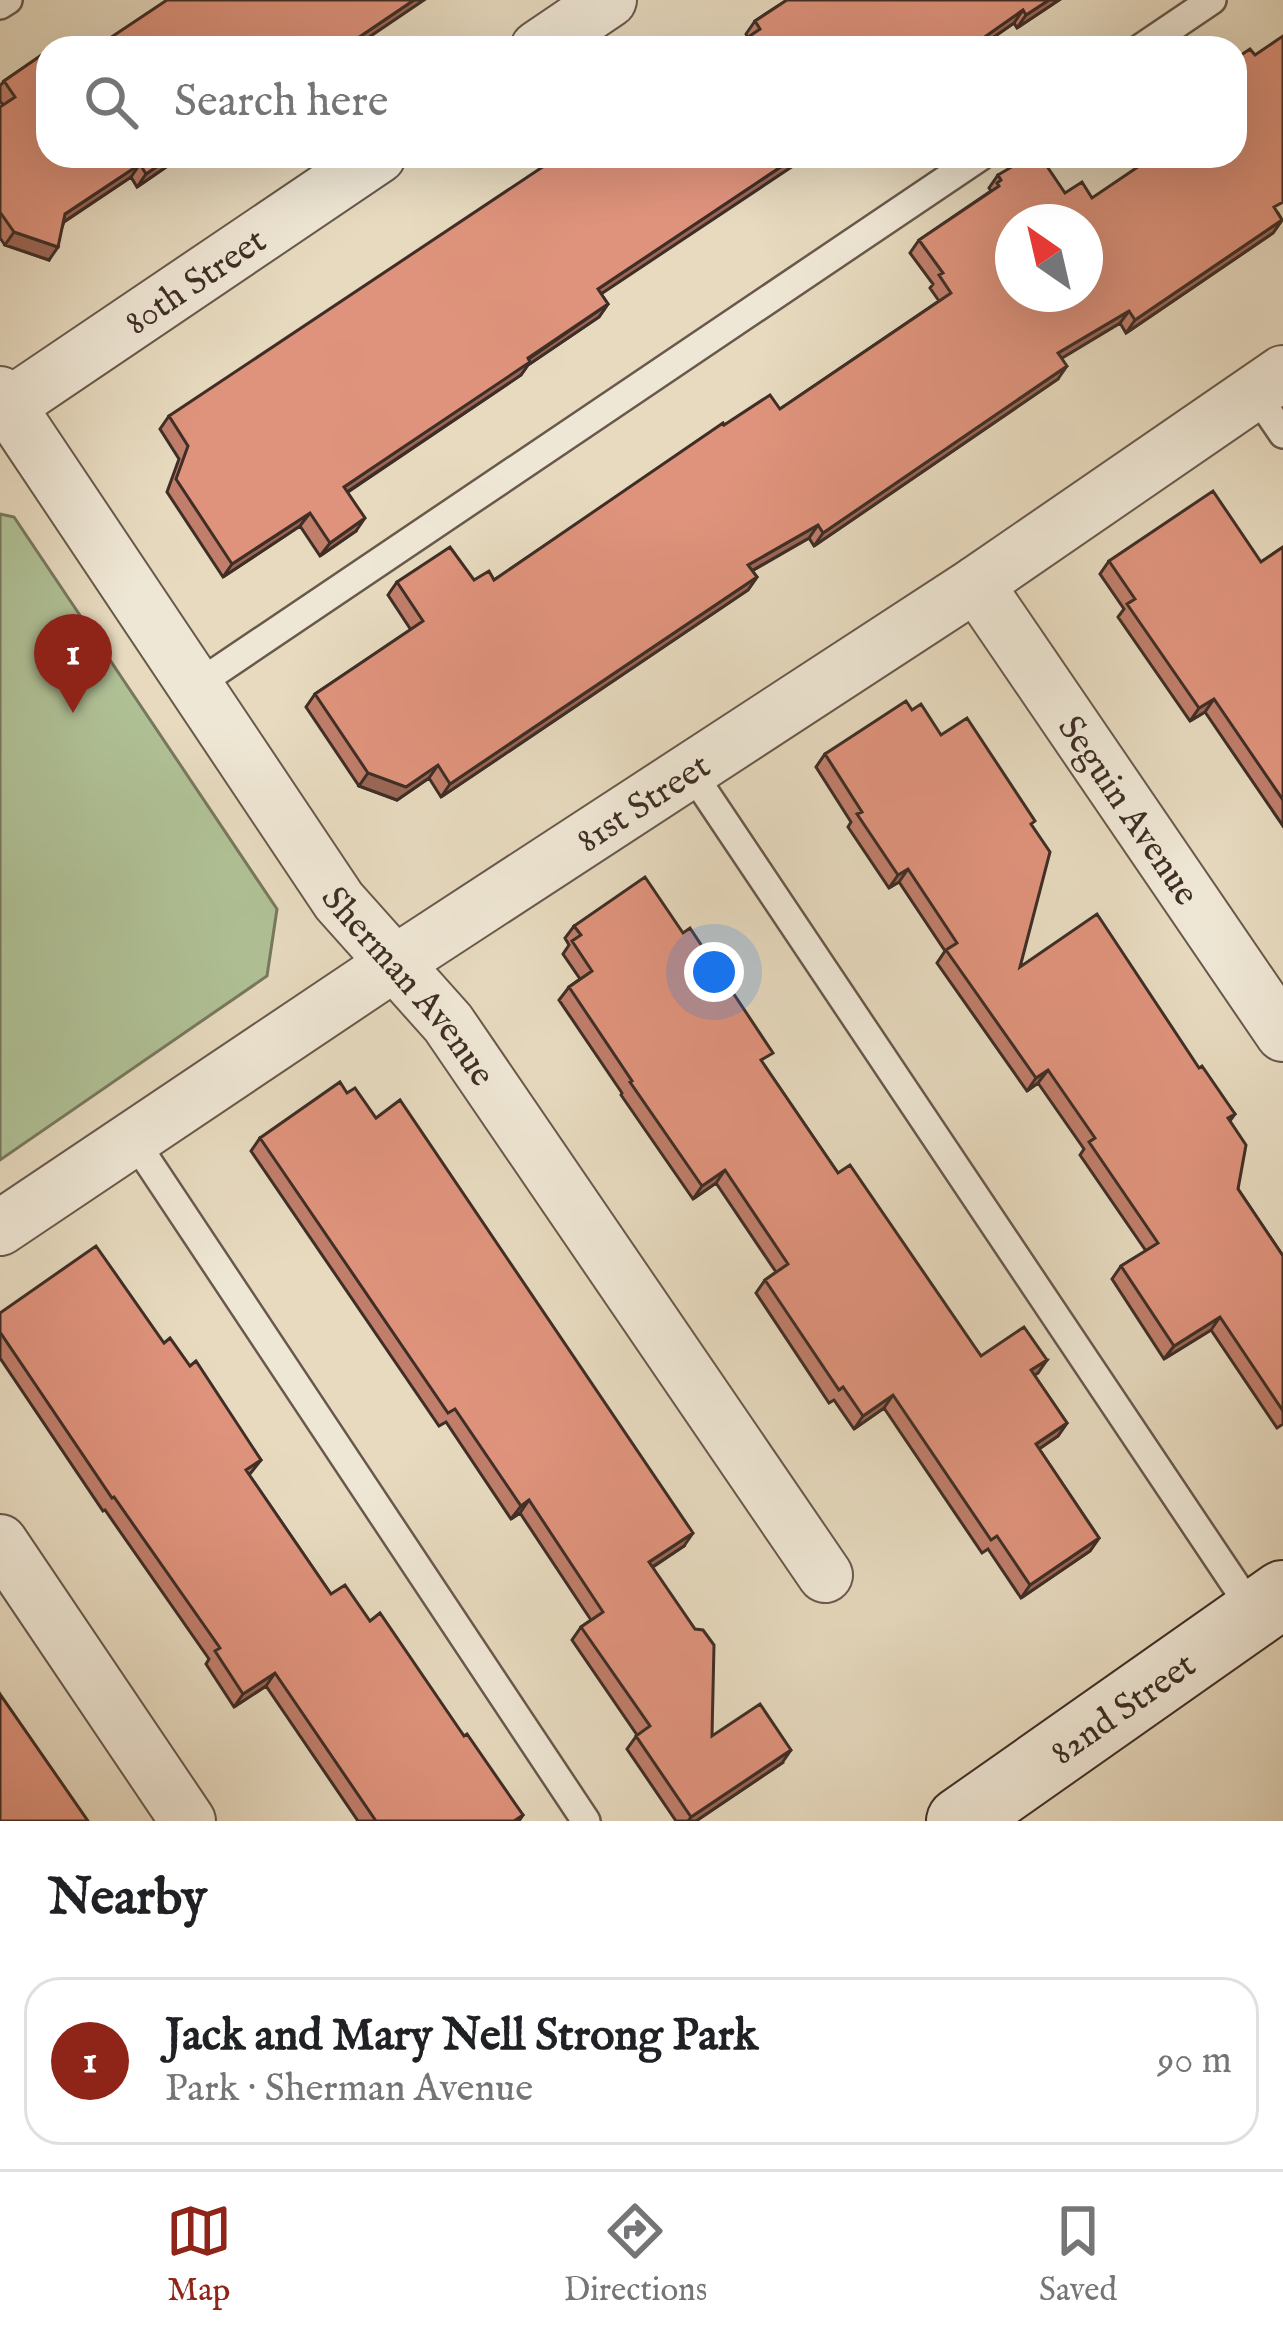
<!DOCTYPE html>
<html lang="en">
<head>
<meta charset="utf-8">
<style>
	:root { --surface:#fff; --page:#f2f2f2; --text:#202124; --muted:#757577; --line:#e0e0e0; --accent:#8f2418 }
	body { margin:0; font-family:"IM FELL English",serif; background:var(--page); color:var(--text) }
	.compass { position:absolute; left:995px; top:204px; width:108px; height:108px; border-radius:50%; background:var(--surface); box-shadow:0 12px 48px #0002; rotate:326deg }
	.you { position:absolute; left:714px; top:972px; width:42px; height:42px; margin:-30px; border:9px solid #fff; border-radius:50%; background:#1a73e8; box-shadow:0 0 0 18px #1a73e833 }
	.badge { display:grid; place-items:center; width:78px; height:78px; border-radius:50%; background:var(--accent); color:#fff; font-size:39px; font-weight:700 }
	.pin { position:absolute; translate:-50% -99px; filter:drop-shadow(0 3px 6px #0008) }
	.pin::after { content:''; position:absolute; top:63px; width:42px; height:36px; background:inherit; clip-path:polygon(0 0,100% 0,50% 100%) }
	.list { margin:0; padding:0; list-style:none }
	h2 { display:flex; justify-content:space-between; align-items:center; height:156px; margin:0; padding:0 48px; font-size:51px }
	h2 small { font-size:39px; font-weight:400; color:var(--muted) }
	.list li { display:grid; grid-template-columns:78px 1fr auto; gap:36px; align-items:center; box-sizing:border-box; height:168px; margin:0 24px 24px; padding:0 24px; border:3px solid var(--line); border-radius:36px }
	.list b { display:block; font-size:45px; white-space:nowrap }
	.list p { margin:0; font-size:39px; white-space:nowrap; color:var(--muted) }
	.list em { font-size:39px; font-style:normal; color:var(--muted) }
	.icon { flex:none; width:66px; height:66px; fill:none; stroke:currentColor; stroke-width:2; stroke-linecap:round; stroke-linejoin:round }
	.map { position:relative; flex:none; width:1283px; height:1821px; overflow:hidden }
	.search { position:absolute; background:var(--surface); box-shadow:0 12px 48px #0002; left:36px; right:36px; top:36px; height:132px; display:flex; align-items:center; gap:30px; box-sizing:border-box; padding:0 42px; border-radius:36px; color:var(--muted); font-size:45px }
	.sheet { height:348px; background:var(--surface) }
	nav { display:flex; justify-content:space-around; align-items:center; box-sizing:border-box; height:168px; border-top:3px solid var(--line); background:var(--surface); font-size:33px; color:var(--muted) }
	nav a { display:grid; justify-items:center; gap:6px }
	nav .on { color:var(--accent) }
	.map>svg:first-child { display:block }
	.green { fill:#b0c196; stroke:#78785e; stroke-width:3 }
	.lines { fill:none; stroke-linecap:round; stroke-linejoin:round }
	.lane-casing { stroke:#69594c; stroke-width:32 }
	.street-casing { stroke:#69594c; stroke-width:58 }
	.secondary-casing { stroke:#3f2e26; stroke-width:70 }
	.lane { stroke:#efe7d5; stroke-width:27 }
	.street { stroke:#efe7d5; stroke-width:54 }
	.secondary { stroke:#efe7d5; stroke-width:66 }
	.wall { fill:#c07e6b; stroke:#3f2e26; stroke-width:3 }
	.shaded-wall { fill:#9c6757; stroke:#3f2e26; stroke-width:3 }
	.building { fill:#df937c; stroke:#3f2e26; stroke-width:3; fill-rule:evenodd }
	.labels { text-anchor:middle; stroke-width:10; stroke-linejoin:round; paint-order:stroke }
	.street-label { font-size:36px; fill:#3f2e26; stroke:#efe7d5 }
</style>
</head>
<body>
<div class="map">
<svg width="1283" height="1821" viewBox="0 0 1283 1821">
	<rect width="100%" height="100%" fill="#e7dabf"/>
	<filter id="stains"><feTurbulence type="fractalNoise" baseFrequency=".00167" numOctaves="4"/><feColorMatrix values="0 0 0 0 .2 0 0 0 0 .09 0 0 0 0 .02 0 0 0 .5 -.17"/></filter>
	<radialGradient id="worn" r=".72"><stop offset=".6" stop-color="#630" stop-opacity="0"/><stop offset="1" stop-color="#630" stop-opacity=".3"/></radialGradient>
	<path class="green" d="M 0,514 L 14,517 L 277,909 L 267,976 L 0,1160 Z"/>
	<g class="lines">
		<g class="lane-casing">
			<path id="lane" d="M 0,5 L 8,0
				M 1141,48 L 1212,0
				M 1255,393 L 1283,434
				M 195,686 L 981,156
				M 690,770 L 1255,1614
				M 133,1139 L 586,1821"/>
		</g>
		<g class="street-casing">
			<g id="street">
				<path d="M 538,48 L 609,0"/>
				<path id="s1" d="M 0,394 L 339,901 L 448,1023 L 825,1575"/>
				<path id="s2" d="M 8,406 L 378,156"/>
				<path id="s3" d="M 976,584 L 1283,1034"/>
				<path id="s4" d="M 0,1228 L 395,963 L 976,584 L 1283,373"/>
				<path d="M 0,1542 L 188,1821"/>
			</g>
		</g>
		<g class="secondary-casing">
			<g id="secondary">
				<path id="s5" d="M 960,1821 L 1283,1594"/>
			</g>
		</g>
		<use href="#lane" class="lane"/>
		<use href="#street" class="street"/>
		<use href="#secondary" class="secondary"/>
	</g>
	<path class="wall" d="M 787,0 L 1059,0 L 1017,28 L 1014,23 L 978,48 L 732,48 L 748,38 L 746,34 L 755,21 Z
		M 46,52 L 48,156 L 182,156 L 137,187 L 131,177 L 64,222 L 49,260 L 5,245 L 0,238 L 0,107 L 3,105 L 0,101 L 0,86 L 4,81 Z
		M 998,175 L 1065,193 L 1092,198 L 1278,213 L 1282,220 L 1273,233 L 1126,333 L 1120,323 L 1061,358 L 1058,379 L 814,546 L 809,538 L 752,571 L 757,577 L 748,590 L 441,797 L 429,778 L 397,800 L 359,786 L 306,707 L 315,694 L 411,630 L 388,595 L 397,582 L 494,580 L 724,425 L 780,409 L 939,301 L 930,288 L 933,284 L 910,253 L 919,240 L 991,191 L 989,188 Z
		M 601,294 L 608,304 L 599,317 L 528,365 L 521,375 L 348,492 L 356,531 L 320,556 L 300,526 L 223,577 L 167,492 L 179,459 L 160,429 L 169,416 Z
		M 1283,547 L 1283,826 L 1205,712 L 1190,721 L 1118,617 L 1124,609 L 1100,574 L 1109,561 L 1261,562 Z
		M 912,710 L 941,735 L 1032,826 L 1020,967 L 1199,1068 L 1235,1114 L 1230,1121 L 1238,1189 L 1283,1256 L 1283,1424 L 1277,1428 L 1211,1330 L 1164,1359 L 1112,1279 L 1121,1266 L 1146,1251 L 1080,1155 L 1084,1149 L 1038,1083 L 1027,1091 L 937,963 L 945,951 L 899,882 L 889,888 L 848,827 L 851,822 L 816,767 L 825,754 Z
		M 574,926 L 764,1065 L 838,1173 L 981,1356 L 1047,1360 L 1034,1375 L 1067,1423 L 1058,1436 L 1039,1449 L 1099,1538 L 1090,1551 L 1021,1598 L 988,1549 L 982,1553 L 884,1408 L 854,1429 L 834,1400 L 829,1403 L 756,1293 L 765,1280 L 776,1272 L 716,1183 L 693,1199 L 621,1095 L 622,1093 L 559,1000 L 569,987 L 580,979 L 563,954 L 569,945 L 565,938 Z
		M 260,1138 L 684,1546 L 653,1567 L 712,1736 L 782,1763 L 696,1821 L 676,1821 L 627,1749 L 637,1735 L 572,1640 L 581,1627 L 591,1620 L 520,1513 L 511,1519 L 446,1422 L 439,1426 L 251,1151 Z
		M 0,1313 L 164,1343 L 190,1366 L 261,1460 L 249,1475 L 331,1594 L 370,1621 L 464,1736 L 523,1815 L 519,1821 L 358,1821 L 266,1686 L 234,1707 L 206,1664 L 209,1659 L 105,1510 L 103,1511 L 0,1358 Z"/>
	<path class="shaded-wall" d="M 414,0 L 424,0 L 353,48 L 343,48 Z
		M 1049,0 L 1059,0 L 1017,28 L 1026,15 Z
		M 1023,10 L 1014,23 L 978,48 L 969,48 Z
		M 172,156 L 182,156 L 137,187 L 146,174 Z
		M 797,156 L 808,156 L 589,302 L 598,289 Z
		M 140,164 L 131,177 L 56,227 L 65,214 Z
		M 1282,220 L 1273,233 L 1126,333 L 1135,320 Z
		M 14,232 L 58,247 L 49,260 L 5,245 Z
		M 608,304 L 599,317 L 528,365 L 521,375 L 335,500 L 344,487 Z
		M 1129,311 L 1120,323 L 1049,366 L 1058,353 Z
		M 1067,366 L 1058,379 L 814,546 L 823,533 Z
		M 310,513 L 300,526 L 223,577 L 232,564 Z
		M 365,518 L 356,531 L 320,556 L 330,543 Z
		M 818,525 L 809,538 L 739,578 L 748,565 Z
		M 757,577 L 748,590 L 441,797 L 450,784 Z
		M 1214,699 L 1205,712 L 1190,721 L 1199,708 Z
		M 438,765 L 429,778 L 397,800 L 359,786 L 368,773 Z
		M 908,869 L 899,882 L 889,888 L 898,875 Z
		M 1048,1070 L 1038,1083 L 1027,1091 L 1036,1078 Z
		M 725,1170 L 716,1183 L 693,1199 L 702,1186 Z
		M 1220,1317 L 1211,1330 L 1164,1359 L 1174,1346 Z
		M 1047,1360 L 1038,1373 L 1021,1383 L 1031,1370 Z
		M 893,1395 L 884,1408 L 854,1429 L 863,1416 Z
		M 1067,1423 L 1058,1436 L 1027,1457 L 1036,1444 Z
		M 529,1500 L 520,1513 L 511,1519 L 521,1506 Z
		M 693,1533 L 684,1546 L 640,1575 L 649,1562 Z
		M 1099,1538 L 1090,1551 L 1021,1598 L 1030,1585 Z
		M 275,1673 L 266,1686 L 234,1707 L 243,1694 Z
		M 791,1750 L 782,1763 L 696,1821 L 688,1821 L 691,1817 Z"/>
	<path class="building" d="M 167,0 L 414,0 L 343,48 L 95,48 Z
		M 787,0 L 1049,0 L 1026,15 L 1023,10 L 969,48 L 732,48 L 760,29 L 755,21 Z
		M 1283,36 L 1283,202 L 1274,207 L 1282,220 L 1135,320 L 1129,311 L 1058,353 L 1067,366 L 823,533 L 818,525 L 748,565 L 757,577 L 450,784 L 438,765 L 406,787 L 368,773 L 315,694 L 423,621 L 397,582 L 450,547 L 474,580 L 489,571 L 494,580 L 723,423 L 724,425 L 770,395 L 780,409 L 951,293 L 939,275 L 943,273 L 919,240 L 999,186 L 997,183 L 1001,180 L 998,175 L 1030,156 L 1040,156 L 1065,193 L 1082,182 L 1092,198 L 1154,156 L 1235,156 L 1235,59 L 1250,49 L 1255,55 ZM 1013,222 L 1085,222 L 1085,294 L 1013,294 Z
		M 46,52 L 48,55 L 48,156 L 172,156 L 146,174 L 140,164 L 65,214 L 58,247 L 14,232 L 0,212 L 0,107 L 15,97 L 4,81 Z
		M 559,156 L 797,156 L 598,289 L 608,304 L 528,358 L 530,362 L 344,487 L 365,518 L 330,543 L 310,513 L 232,564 L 176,479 L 188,446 L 169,416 Z
		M 1213,491 L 1261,562 L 1283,547 L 1283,800 L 1214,699 L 1199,708 L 1127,604 L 1135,599 L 1109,561 Z
		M 906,701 L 912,710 L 921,704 L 941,735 L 967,718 L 1035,821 L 1031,824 L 1050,852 L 1020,967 L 1097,914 L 1199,1068 L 1202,1066 L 1235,1114 L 1228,1118 L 1246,1145 L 1238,1189 L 1283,1256 L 1283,1411 L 1220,1317 L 1174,1346 L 1121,1266 L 1158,1243 L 1089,1142 L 1095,1138 L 1048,1070 L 1036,1078 L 946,950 L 957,943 L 908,869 L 898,875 L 857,814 L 862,812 L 825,754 Z
		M 645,877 L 683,933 L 690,928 L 773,1053 L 761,1060 L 838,1173 L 850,1165 L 981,1356 L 1024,1327 L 1047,1360 L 1031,1370 L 1067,1423 L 1036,1444 L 1099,1538 L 1030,1585 L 997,1536 L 991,1540 L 893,1395 L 863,1416 L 843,1387 L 839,1390 L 765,1280 L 788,1264 L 725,1170 L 702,1186 L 630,1082 L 632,1081 L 569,987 L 592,971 L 572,941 L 581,935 L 574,926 Z
		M 340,1082 L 347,1093 L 355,1088 L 376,1118 L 400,1100 L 693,1533 L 649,1562 L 695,1629 L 703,1630 L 714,1645 L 712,1736 L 760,1704 L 791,1750 L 691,1817 L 636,1736 L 650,1726 L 581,1627 L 603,1612 L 529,1500 L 521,1506 L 455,1409 L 448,1413 L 260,1138 Z
		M 96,1246 L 164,1343 L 170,1338 L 190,1366 L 196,1361 L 261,1460 L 246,1470 L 331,1594 L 345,1585 L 370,1621 L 380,1613 L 464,1736 L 467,1734 L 523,1815 L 514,1821 L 376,1821 L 275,1673 L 243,1694 L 215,1651 L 220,1648 L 114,1497 L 112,1498 L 0,1332 L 0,1313 Z
		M 0,1694 L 88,1821 L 0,1821 Z"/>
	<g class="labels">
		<g class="street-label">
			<text dy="13" stroke="none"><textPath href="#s2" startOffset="225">80th Street</textPath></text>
			<text dy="13" stroke="none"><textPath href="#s4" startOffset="771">81st Street</textPath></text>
			<text dy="13" stroke="none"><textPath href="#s3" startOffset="273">Seguin Avenue</textPath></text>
			<text dy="13" stroke="none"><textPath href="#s1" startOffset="720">Sherman Avenue</textPath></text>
			<text dy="13" stroke="none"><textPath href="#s5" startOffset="198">82nd Street</textPath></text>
		</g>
	</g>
	<rect width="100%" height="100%" filter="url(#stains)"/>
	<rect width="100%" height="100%" fill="url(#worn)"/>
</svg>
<svg class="compass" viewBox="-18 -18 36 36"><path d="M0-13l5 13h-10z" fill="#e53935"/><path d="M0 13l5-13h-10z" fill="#757577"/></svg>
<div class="you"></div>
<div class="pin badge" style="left:73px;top:713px">1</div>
<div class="search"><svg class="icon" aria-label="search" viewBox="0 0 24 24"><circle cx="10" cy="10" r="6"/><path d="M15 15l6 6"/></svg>Search here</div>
</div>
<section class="sheet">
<h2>Nearby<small></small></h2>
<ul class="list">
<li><span class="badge">1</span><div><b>Jack and Mary Nell Strong Park</b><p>Park · Sherman Avenue</p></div><em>90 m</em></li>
</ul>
</section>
<nav>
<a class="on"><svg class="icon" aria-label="map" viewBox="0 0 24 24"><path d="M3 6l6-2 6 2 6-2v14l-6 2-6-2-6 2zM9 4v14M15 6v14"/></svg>Map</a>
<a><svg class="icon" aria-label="directions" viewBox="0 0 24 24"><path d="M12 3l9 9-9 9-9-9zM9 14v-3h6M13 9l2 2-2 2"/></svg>Directions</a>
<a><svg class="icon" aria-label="saved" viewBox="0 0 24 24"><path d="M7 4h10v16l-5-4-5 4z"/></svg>Saved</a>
</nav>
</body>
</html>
